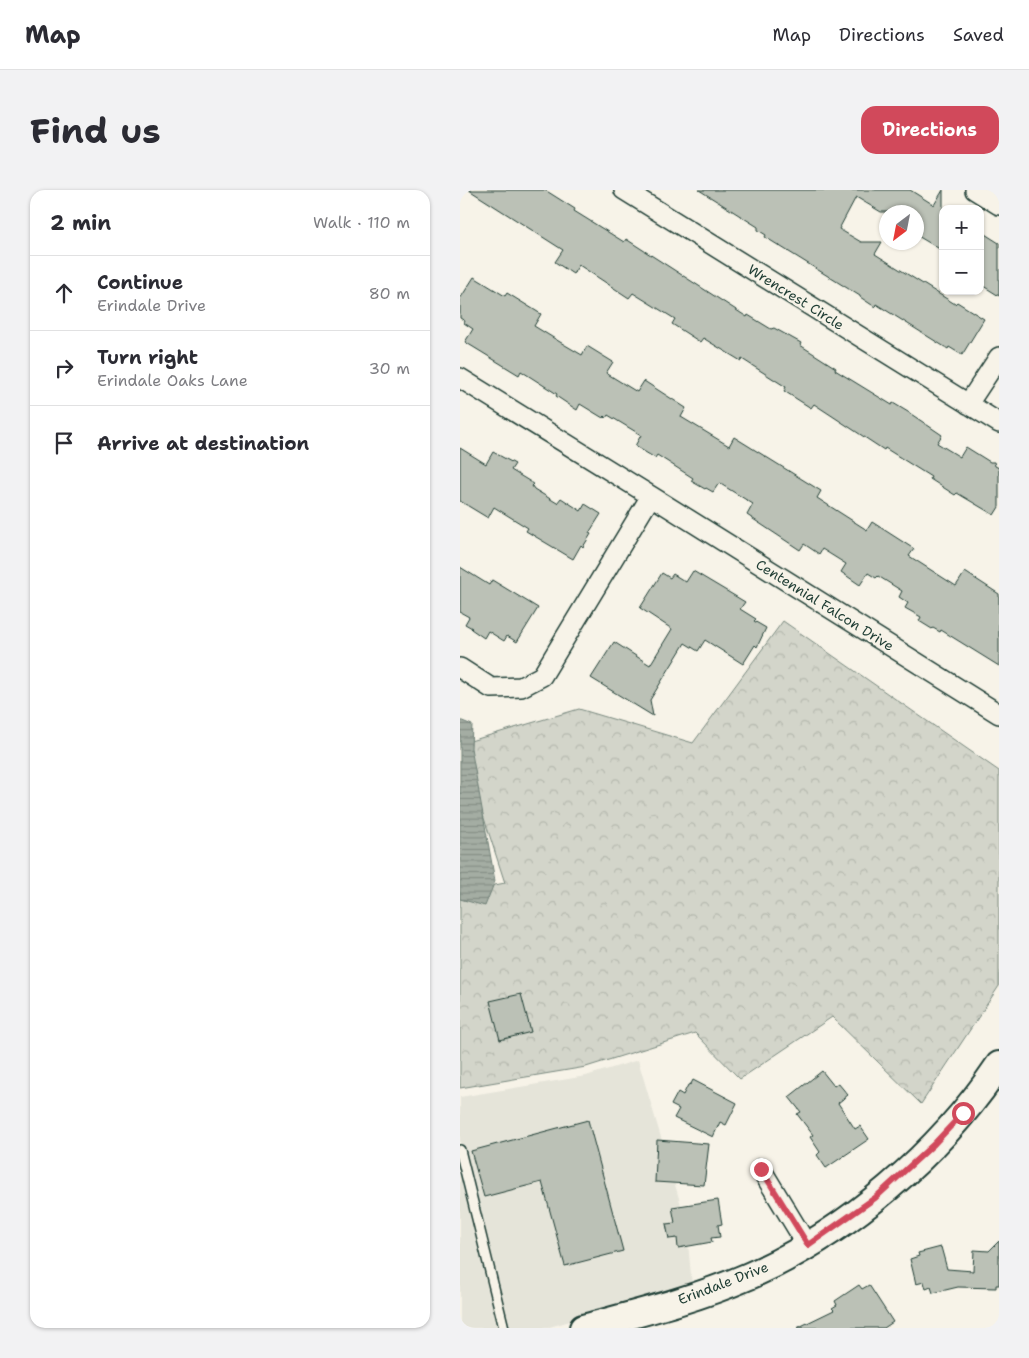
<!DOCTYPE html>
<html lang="en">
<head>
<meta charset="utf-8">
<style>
	:root { --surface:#fff; --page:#f2f2f3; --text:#2b2b33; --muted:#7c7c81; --line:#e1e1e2; --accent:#d1495b }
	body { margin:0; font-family:"Shantell Sans",sans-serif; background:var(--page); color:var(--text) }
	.controls { position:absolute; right:15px; top:15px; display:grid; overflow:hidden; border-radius:10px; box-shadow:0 1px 4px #0004 }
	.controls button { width:45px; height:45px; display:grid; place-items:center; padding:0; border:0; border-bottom:1px solid var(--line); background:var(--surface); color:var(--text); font:25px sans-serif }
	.compass { position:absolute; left:419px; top:15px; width:45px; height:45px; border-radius:50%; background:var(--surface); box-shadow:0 1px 4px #0004; rotate:212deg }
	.stop { position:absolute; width:15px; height:15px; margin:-11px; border:4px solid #d1495b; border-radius:50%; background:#fff }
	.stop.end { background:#d1495b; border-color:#fff; box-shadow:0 1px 5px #0008 }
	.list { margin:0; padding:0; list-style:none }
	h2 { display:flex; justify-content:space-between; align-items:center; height:65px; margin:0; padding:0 20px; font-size:21px }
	h2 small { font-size:16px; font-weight:400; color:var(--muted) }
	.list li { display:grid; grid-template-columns:32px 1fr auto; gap:15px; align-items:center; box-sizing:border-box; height:75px; padding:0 20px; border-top:1px solid var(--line) }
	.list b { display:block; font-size:19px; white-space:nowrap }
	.list p { margin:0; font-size:16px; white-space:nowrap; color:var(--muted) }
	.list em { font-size:16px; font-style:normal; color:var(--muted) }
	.icon { flex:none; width:28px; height:28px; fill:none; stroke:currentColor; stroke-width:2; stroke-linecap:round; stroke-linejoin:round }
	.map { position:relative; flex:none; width:539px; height:1138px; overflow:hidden; border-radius:15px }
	header { display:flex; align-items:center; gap:30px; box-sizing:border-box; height:70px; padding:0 25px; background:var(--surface); border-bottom:1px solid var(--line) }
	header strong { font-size:24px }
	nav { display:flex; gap:28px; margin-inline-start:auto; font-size:18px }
	.intro { display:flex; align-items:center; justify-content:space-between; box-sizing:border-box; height:120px; padding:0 30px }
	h1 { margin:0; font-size:35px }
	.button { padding:12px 22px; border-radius:15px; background:var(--accent); color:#fff; font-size:18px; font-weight:700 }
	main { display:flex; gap:30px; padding:0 30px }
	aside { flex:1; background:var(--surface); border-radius:15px; box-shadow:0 1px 4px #0004 }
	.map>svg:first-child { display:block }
	.built { fill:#e5e4d9 }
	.forest { fill:url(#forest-crowns); stroke:#79897f }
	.water { fill:url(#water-rules); stroke:#6f8077 }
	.building { fill:#bbc1b6; stroke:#1f3d34 }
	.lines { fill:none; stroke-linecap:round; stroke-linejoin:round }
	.lane-casing { stroke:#1f3d34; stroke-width:12 }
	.street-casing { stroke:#1f3d34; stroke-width:22 }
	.secondary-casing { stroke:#1f3d34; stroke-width:30 }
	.lane { stroke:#f7f3e8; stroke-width:9 }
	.street { stroke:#f7f3e8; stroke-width:19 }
	.secondary { stroke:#f7f3e8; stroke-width:26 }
	.route { stroke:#d1495b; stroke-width:6 }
	.labels { text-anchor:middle; stroke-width:5; stroke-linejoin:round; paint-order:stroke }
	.street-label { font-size:14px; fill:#1f3d34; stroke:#f7f3e8 }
</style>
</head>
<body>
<header>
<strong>Map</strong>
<nav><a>Map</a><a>Directions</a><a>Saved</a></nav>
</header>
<div class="intro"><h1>Find us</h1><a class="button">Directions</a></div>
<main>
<aside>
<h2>2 min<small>Walk · 110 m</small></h2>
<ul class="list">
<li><svg class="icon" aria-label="ahead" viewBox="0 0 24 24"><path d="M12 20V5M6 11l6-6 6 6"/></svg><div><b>Continue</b><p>Erindale Drive</p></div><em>80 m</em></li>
<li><svg class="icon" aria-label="right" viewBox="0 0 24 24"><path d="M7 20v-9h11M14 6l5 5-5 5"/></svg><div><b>Turn right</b><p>Erindale Oaks Lane</p></div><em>30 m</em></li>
<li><svg class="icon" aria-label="arrive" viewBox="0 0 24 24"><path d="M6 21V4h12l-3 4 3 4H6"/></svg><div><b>Arrive at destination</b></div></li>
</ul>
</aside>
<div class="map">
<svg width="539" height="1138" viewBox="0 0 539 1138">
	<defs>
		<pattern id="forest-crowns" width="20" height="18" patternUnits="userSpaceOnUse" patternTransform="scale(1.25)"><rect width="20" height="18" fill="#d3d5ca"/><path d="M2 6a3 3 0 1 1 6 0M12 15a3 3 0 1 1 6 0" fill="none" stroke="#b5b8ae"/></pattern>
		<pattern id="water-rules" width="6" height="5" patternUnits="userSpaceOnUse" patternTransform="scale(1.25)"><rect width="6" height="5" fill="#a4ada3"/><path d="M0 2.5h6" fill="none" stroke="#858e86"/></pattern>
	</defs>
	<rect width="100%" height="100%" fill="#f7f3e8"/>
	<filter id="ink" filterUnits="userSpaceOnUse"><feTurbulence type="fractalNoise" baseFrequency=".02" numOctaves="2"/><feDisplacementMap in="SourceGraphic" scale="10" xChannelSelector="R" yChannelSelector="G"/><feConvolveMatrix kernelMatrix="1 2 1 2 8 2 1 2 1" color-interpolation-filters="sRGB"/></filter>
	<g filter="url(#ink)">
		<path class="built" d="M 178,870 L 226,1032 L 232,1096 L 86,1138 L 0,1138 L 0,907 L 126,886 Z"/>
		<path class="forest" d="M 323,431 L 539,581 L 539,796 L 461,914 L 372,827 L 280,889 L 235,843 L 126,877 L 0,898 L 0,702 L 45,693 L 0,554 L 119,519 L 233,553 Z"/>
		<path class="water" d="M 0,530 L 12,535 L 11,558 L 35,691 L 25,716 L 0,709 Z"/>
		<path class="building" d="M 9,0 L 85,0 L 115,19 L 114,21 L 164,52 L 166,49 L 287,127 L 288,125 L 311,139 L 314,138 L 341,153 L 340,155 L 376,178 L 375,180 L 432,215 L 433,213 L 448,222 L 482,245 L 477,253 L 500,267 L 506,257 L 530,272 L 534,272 L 535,276 L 539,278 L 539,317 L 534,325 L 497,303 L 495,305 L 470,289 L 471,287 L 425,258 L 424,260 L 354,214 L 351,218 L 324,201 L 326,197 L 282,169 L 281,171 L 243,148 L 240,152 L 212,134 L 215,129 L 173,103 L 169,108 L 119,75 L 113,84 L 95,72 L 103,60 Z
			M 239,0 L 450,0 L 474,15 L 483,0 L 483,61 L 456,45 L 456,22 L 421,22 L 396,7 L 379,39 L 401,52 L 422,52 L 415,64 L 495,114 L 497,112 L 524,129 L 502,165 L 489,157 L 488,159 L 416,114 L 415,117 L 400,107 L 400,106 L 305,47 L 306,45 L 298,40 L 298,37 Z
			M 520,41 L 539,53 L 539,106 L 520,94 Z
			M 14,87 L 45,106 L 47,103 L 81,124 L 74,136 L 100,152 L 122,165 L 127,156 L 153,172 L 146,183 L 177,202 L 184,191 L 226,218 L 221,227 L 269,256 L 274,247 L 361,301 L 357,308 L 407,340 L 412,332 L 454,359 L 449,366 L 496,396 L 505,382 L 539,404 L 539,476 L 481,440 L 480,442 L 473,438 L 472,439 L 459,431 L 461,427 L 445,418 L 448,413 L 439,407 L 442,401 L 418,386 L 416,388 L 408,383 L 400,395 L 381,382 L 386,374 L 362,359 L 359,364 L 344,354 L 340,360 L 287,325 L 293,314 L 259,293 L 253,302 L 246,298 L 245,299 L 231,291 L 233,288 L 197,265 L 195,268 L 175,256 L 181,245 L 148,225 L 146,228 L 144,226 L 143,228 L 120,214 L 117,220 L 96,206 L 97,204 L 61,181 L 59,185 L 5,152 L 13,139 L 4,133 L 5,131 L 0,128 L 0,109 Z
			M 0,258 L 26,274 L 33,262 L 55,274 L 51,280 L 74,294 L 72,296 L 74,299 L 97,313 L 101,308 L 121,321 L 125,314 L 141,324 L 129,343 L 131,344 L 123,357 L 121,355 L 113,369 L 66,341 L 68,338 L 34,317 L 28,328 L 0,311 Z
			M 0,377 L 29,395 L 32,390 L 78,418 L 57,452 L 47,446 L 44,451 L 28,441 L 24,448 L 11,439 L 12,438 L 5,434 L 9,427 L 0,422 Z
			M 233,381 L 285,412 L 280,419 L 296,429 L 294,431 L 306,438 L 297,457 L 295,455 L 283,474 L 245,450 L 238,461 L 225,453 L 190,510 L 193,526 L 131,488 L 154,452 L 190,475 L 212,439 L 180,418 L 202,383 L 210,388 L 213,384 L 226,392 Z
			M 61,804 L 71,842 L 40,850 L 30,811 Z
			M 362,881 L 374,896 L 378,893 L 388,905 L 378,913 L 395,939 L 400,936 L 409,949 L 366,978 L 357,965 L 360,962 L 350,947 L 353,945 L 337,924 L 341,922 L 329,907 Z
			M 233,890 L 277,913 L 266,935 L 260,932 L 253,947 L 214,928 L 219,919 L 211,915 L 218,902 L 223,905 L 228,895 L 231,894 Z
			M 128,930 L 163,1061 L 105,1076 L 82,992 L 24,1007 L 11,961 Z
			M 197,950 L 249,954 L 244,995 L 195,992 Z
			M 258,1010 L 262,1034 L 258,1035 L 260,1047 L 251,1048 L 252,1052 L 218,1058 L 217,1048 L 209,1049 L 206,1034 L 215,1033 L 212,1017 Z
			M 539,1051 L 539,1095 L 536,1095 L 536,1098 L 498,1097 L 473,1103 L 471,1097 L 466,1099 L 464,1092 L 456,1094 L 450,1069 L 459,1066 L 458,1063 L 481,1057 L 487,1079 L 513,1081 L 514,1060 L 529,1061 Z
			M 399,1095 L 402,1099 L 409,1095 L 433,1132 L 424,1138 L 337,1138 L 374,1120 L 372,1118 L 377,1115 L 375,1111 Z"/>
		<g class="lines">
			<g class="lane-casing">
				<path id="lane" d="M 0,960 L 44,1138"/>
			</g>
			<g class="street-casing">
				<path id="street" d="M 164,0 L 539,233
					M 515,0 L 539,15
					M 0,188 L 191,306 L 82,486 L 61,497 L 31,498 L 0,478
					M 508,214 L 539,167
					M 191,306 L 539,524
					M 301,979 L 347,1055"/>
			</g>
			<g class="secondary-casing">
				<path id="secondary" d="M 123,1138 C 179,1123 236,1109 289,1086 C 387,1043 480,963 539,875"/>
			</g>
			<use href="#lane" class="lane"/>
			<use href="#street" class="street"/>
			<use href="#secondary" class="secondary"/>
		</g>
	</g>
	<g class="lines" filter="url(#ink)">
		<path class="route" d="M 301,979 L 348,1055 L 415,1008 L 474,954 L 503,923"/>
	</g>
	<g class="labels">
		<g class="street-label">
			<text transform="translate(336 107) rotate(32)" y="5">Wrencrest Circle</text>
			<text transform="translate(365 415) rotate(32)" y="5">Centennial Falcon Drive</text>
			<text transform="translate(263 1093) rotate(-21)" y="5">Erindale Drive</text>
		</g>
	</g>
</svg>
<div class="controls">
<button>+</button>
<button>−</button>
</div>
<svg class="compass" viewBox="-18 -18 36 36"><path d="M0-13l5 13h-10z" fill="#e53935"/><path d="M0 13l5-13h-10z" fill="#7c7c81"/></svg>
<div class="stop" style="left:503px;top:923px"></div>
<div class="stop end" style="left:301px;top:979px"></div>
</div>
</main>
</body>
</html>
